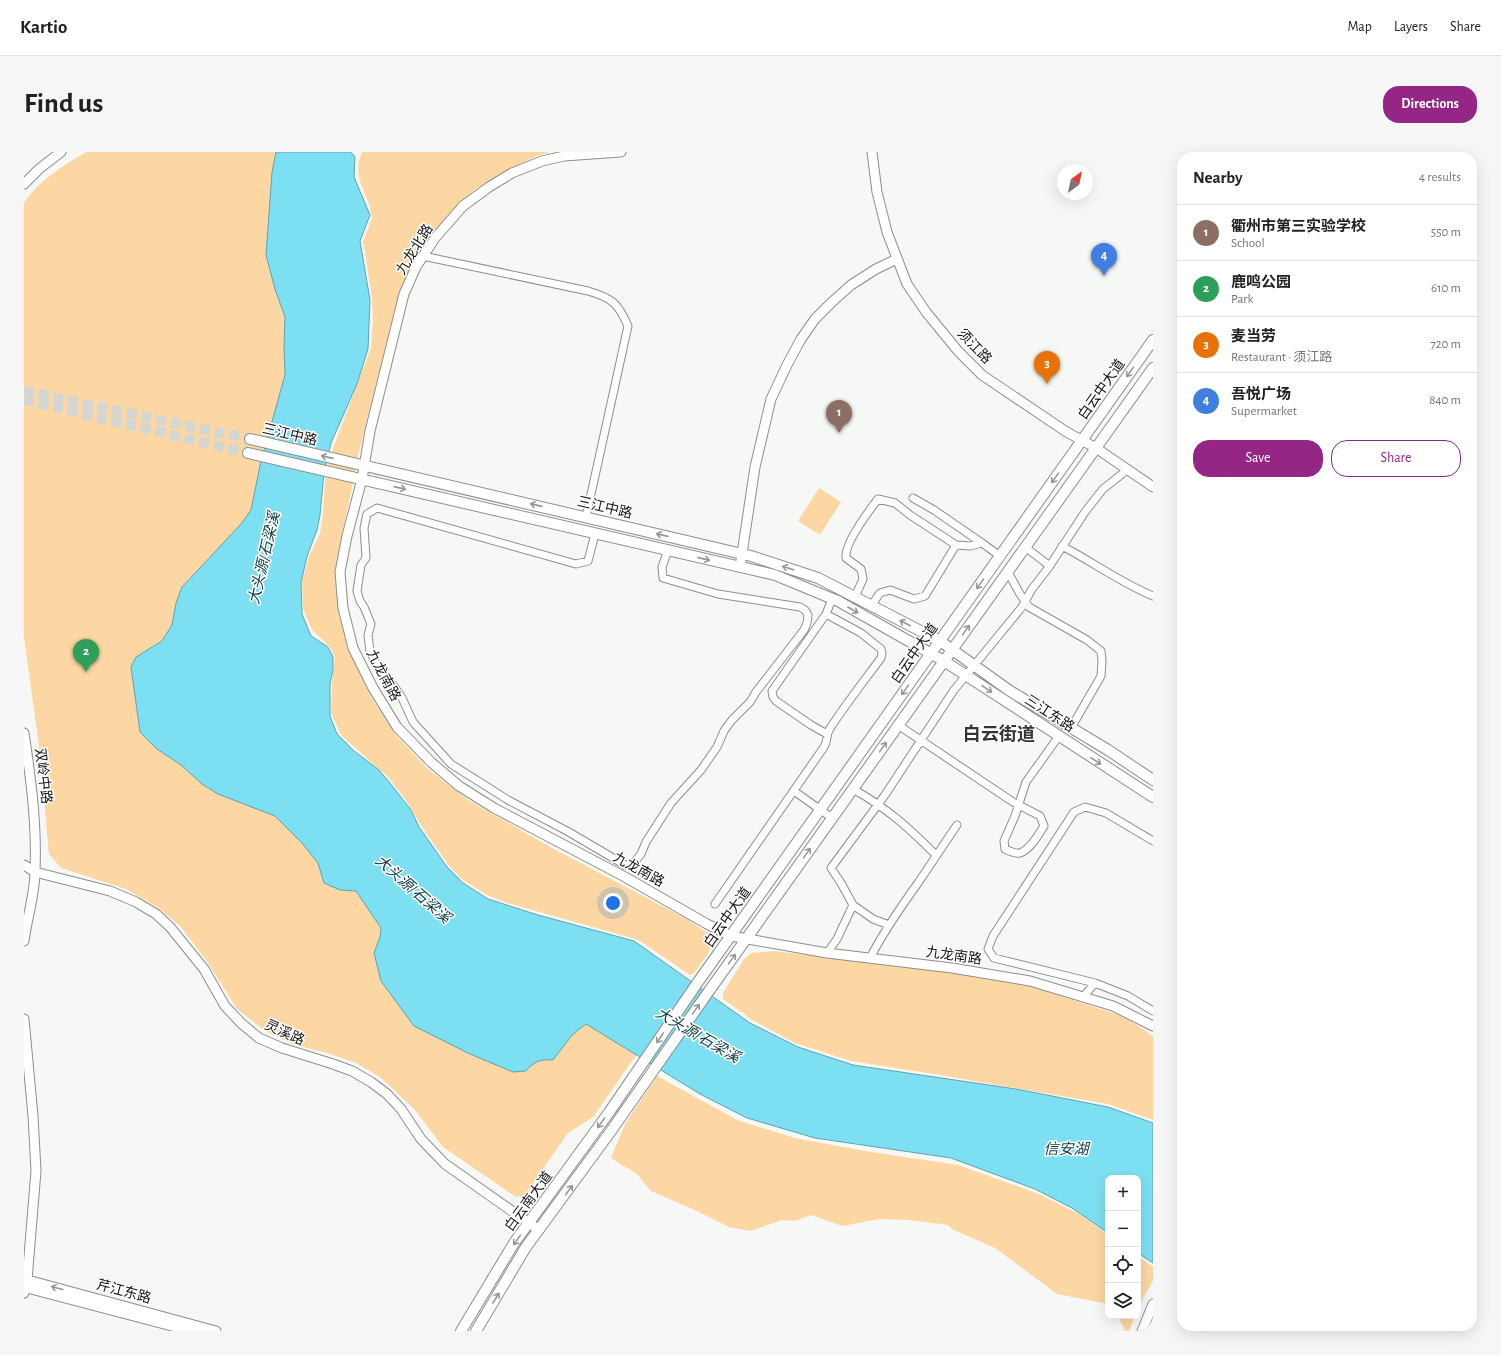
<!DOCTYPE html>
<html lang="en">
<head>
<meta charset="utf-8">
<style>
	:root { --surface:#fff; --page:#f6f6f6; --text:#202124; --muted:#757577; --line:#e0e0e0; --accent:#952686 }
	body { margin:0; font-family:"Alegreya Sans","Noto Sans SC",sans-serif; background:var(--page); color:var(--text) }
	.controls { position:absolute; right:12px; bottom:12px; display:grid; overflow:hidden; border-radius:8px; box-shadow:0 4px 16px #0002 }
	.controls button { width:36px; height:36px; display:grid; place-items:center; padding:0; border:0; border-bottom:1px solid var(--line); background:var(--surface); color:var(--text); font:20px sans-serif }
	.compass { position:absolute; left:1033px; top:12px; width:36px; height:36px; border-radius:50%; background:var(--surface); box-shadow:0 4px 16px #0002; rotate:33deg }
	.you { position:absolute; left:589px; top:751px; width:14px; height:14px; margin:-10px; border:3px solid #fff; border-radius:50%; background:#1a73e8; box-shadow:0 0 0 6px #1a73e833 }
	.badge { display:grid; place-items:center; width:26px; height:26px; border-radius:50%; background:var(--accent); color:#fff; font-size:13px; font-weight:700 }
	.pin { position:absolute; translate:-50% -33px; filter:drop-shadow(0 1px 2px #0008) }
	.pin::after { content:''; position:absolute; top:21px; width:14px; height:12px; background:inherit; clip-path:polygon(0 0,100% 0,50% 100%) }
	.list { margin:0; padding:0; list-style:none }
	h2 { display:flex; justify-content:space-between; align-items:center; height:52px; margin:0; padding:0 16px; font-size:17px }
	h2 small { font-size:13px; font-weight:400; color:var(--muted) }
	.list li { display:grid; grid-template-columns:26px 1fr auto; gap:12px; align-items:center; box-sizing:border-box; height:56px; padding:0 16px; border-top:1px solid var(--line) }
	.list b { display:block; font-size:15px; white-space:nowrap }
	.list p { margin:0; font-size:13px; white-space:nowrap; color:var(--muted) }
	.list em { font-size:13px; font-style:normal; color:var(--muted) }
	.actions { display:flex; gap:8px; padding:12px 16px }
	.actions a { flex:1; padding:9px 0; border:1px solid var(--accent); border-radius:16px; text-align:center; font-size:14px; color:var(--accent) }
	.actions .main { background:var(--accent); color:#fff }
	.icon { flex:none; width:22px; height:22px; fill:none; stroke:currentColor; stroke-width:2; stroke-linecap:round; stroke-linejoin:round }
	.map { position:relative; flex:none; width:1129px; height:1179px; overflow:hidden; border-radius:16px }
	header { display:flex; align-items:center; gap:24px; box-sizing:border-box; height:56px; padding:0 20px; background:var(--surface); border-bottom:1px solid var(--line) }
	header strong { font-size:19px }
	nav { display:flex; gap:22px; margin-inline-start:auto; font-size:14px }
	.intro { display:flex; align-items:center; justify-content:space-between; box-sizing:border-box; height:96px; padding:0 24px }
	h1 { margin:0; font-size:28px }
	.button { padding:10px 18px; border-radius:16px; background:var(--accent); color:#fff; font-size:14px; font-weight:700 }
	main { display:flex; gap:24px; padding:0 24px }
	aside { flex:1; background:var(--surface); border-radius:16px; box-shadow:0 4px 16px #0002 }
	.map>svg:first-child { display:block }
	.green { fill:#fdd7a3 }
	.water { fill:#7de0f2; stroke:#5ea3af }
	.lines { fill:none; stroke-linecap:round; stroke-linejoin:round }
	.secondary-tunnel { stroke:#d3d6d3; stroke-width:10; stroke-dasharray:10 5; stroke-linecap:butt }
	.minor-casing { stroke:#8c8f8c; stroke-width:9 }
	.tertiary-casing { stroke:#8c8f8c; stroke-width:11 }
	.secondary-casing { stroke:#8c8f8c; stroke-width:12 }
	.minor { stroke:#fff; stroke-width:7 }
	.tertiary { stroke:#fff; stroke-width:9 }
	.secondary { stroke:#fff; stroke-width:10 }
	.oneway { stroke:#959695 }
	.labels { text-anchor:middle; stroke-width:3; stroke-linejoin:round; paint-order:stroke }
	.street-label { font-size:14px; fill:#141514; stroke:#fff }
	.water-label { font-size:15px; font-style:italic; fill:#0b3b43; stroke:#fff }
	.district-label { font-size:18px; font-weight:bold; fill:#343634; stroke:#fff }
</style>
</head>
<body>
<header>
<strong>Kartio</strong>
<nav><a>Map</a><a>Layers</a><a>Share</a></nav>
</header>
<div class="intro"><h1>Find us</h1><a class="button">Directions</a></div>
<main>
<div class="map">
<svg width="1129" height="1179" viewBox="0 0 1129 1179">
	<rect width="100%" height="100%" fill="#f5f8f5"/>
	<path class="green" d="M 62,0 L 261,0 L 265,172 L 253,660 L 332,736 L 552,873 L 563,869 L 615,899 L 569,965 L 544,981 L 501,1043 L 492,1045 L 419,995 L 390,957 L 356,925 L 332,911 L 306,902 L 268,892 L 241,879 L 213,857 L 182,808 L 156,774 L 133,755 L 102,737 L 37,716 L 25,702 L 15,594 L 0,485 L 0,51 C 15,28 39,14 62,0 Z
		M 338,0 L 526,0 L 510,5 L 451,37 L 429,58 L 409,81 L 389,112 L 376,141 L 364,184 L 335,300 L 311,418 L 314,447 L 331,510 L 347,545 L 373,584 L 406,619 L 444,648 L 526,695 L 663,767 L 686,783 L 688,789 L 685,800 L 670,821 L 666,823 L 616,789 L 608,786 L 483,751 L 463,743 L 439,728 L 425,714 L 396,672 L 381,647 L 365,626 L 317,583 L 307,561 L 308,530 L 311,505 L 307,496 L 288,478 L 279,457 L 278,430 L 285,404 L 296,382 L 299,361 L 301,331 L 306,304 L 347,196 L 349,169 L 348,146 L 339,89 L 348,66 L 345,52 L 335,27 L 334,12 Z
		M 795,336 L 817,350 L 796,383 L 774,369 Z
		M 749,799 L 927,819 L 1006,834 L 1101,865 L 1129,884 L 1129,968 L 1084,952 L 910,922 L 827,909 L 771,891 L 730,869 L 699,847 L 699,841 L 720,807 L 727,801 Z
		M 633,924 L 713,968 L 771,986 L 841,999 L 934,1013 L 1015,1042 L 1055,1062 L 1084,1083 L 1084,1152 L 1033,1142 L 971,1096 L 928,1077 L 924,1073 L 885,1068 L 856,1067 L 818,1074 L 787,1063 L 771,1069 L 758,1068 L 726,1079 L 705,1075 L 673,1059 L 627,1039 L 613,1022 L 587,1006 L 601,972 Z
		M 1114,1104 L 1129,1115 L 1129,1129 L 1114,1155 Z
		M 1094,1164 L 1111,1164 L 1105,1179 L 1101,1179 Z"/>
	<path class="water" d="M 252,0 L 327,0 L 331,5 L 330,25 L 346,63 L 336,89 L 346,148 L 344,197 L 333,232 L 307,291 L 300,321 L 296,363 L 293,378 L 283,404 L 277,431 L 278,462 L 287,484 L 304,495 L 309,505 L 309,518 L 306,532 L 306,564 L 313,582 L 330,599 L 354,617 L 366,631 L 387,658 L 395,675 L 423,715 L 439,731 L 464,747 L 514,763 L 610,789 L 726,871 L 774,895 L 829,913 L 992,937 L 1084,955 L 1129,971 L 1129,1111 L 1114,1101 L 1114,1026 L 1084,1026 L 1084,1081 L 1048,1056 L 1011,1037 L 927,1006 L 791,986 L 723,966 L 676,942 L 562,872 L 549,882 L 529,908 C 517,907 510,909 502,919 L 489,920 L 446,902 L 390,874 L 357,829 L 350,801 L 356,785 L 357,776 L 332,739 L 316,738 L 300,731 L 294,711 L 278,691 L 251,664 L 194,642 L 178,632 L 157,613 L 133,597 L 116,580 L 107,515 L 112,505 L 138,489 L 148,473 L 152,451 L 158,435 L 217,372 L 227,358 L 237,309 L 261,223 L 260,194 L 261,165 L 251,137 L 242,103 L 248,20 Z"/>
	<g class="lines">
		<path class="secondary-tunnel" d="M 0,239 L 226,287
			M 0,248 L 224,301"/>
		<g class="minor-casing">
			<path id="minor" d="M 399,104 L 564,139 C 588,146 594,151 604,174 L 562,365
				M 889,346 L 910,358 L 958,391
				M 571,382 L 564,409 L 552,412 L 353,356 L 343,362 L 340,376 L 342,406 L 337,413 L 333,439 L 336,449 L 340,455 L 347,472 L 344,483 L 346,499 L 355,518 L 370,534 L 378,546 L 389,570 L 427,612 L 484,648 L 543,679 L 601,713 L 608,713 L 617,702 L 622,690 L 647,651 L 677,618 L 693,595 L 700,579 L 708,568 L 726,550 L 732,540 L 780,478 L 783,471 L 784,463 L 781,458 L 776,455 L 694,442 L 639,426 L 638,415 L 644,398
				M 1038,394 C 1069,410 1097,431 1129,444
				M 1001,395 L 1022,411 L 1025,415
				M 984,420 L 996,442 L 1005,455 L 1063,488 L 1077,499 L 1078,509 L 1077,524 L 1047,576
				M 831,445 L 839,427 L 837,417 L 822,406 C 820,392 844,360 854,347 L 871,351 L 886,363 L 932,393 L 946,394 L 958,391 L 976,404
				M 847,454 L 856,441 L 866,438 L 890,447 L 901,444 L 932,393
				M 874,573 L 989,650 L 1016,664 L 1020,674 C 1015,682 1006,698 996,701 C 991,702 985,699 981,697 L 980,689 L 991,664 L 1002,630 L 1035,584
				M 803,582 L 787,573 L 752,549 L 749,545 L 748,539 L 802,462 L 808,447
				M 829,637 C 863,656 885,676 912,703
				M 770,639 L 808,666
				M 1129,689 L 1082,661 L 1061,655 L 1050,660 L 969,784 L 964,797 L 970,806 L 1071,831 L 1104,844 L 1129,859
				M 691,752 L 800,595 C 804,589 802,584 805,578 C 821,553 840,529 857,506 L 858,502 L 857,497 L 837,481 L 802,462
				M 865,773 L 849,767 L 829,753 L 817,731 L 807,716 L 861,643 L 930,538 L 998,455 L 1008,437 L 1025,415 L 1061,360 L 1079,337 L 1103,318
				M 803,801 L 813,787 L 829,753
				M 846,806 C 860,779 876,756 894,731 C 907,712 920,692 933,673
				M 1059,845 L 1071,831"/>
		</g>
		<g class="tertiary-casing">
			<path id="tertiary" d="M 597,0 L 540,4 L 518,9 L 488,21 L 465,35 L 439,54 L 411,86 L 392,115 L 380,142 L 346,279 L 338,327 L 323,384 L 316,420 L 319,456 L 329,496 L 349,536 L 373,575 L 407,610 L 435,634 L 470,656 L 601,725 L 683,772 L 707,784 L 803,801 L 928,816 L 1006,829 L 1089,854 L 1129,874
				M 848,0 L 853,40 L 863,80 L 883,132 L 902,160 L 934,199 L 958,223 L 1041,279 L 1072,296 L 1129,335
				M 0,32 L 15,17 L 37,0
				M 716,415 L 731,315 L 747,247 L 763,213 L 777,187 L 791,167 L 808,150 L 827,133 L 852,117 L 873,107
				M 0,581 C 7,627 13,673 11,719 C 11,742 3,766 0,789
				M 0,713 L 11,720 L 86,739 L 112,750 L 132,762 L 146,775 L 180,817 L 201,854 L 217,871 L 235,886 L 258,896 L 309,912 L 328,919 L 347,930 L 363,942 L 377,957 L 397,987 L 421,1012 L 515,1078
				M 0,867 L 9,964 L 12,1019 L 3,1128 L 0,1141
				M 0,1127 L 192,1179
				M 0,1135 L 167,1179
				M 1118,1179 L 1129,1152"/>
		</g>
		<g class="secondary-casing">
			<path id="secondary" d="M 226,287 L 727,404 L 794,426 L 916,489 L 986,539 L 1084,598 L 1129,628
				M 224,301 L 751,423 L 814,449 L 920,509 L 1129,645
				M 437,1179 L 490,1091 L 586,959 L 674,830 L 1129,188
				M 452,1179 L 502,1095 L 587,979 L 685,839 L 1129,216"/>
		</g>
		<use href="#minor" class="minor"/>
		<use href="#tertiary" class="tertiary"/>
		<use href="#secondary" class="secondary"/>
	</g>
	<defs><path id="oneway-shaft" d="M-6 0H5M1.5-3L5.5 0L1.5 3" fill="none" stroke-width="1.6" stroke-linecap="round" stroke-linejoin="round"/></defs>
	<g class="oneway">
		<use href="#oneway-shaft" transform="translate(1106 220) rotate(125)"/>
		<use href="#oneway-shaft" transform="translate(303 305) rotate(-167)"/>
		<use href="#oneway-shaft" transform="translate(1031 326) rotate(125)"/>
		<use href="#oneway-shaft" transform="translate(376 336) rotate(13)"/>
		<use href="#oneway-shaft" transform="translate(512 353) rotate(-167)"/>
		<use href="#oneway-shaft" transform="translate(638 383) rotate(-167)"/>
		<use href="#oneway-shaft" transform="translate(680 407) rotate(13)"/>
		<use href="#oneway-shaft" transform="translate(764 416) rotate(-162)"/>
		<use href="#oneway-shaft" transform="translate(956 432) rotate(125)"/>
		<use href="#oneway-shaft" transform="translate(829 458) rotate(30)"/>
		<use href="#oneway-shaft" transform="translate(881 471) rotate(-153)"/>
		<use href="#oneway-shaft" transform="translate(942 478) rotate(-55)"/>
		<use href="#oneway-shaft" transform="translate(963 537) rotate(34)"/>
		<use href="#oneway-shaft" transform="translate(881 538) rotate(125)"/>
		<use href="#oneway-shaft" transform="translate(859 595) rotate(-55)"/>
		<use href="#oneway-shaft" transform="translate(1072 609) rotate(33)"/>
		<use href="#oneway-shaft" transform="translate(783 701) rotate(-55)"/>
		<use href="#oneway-shaft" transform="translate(708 807) rotate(-55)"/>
		<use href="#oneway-shaft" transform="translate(672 857) rotate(-55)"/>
		<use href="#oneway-shaft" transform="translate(636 886) rotate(124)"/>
		<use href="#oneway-shaft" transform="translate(577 971) rotate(126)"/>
		<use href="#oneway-shaft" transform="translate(545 1038) rotate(-54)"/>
		<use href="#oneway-shaft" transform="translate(493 1088) rotate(125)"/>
		<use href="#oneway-shaft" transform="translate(33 1136) rotate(-165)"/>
		<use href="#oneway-shaft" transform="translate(472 1146) rotate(-59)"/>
	</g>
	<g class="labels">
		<g class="street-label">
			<text transform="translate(390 97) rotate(-58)" y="5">九龙北路</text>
			<text transform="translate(951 194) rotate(46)" y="5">须江路</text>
			<text transform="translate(1077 237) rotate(-55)" y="5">白云中大道</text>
			<text transform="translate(266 282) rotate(13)" y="5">三江中路</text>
			<text transform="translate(581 355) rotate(13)" y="5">三江中路</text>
			<text transform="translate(890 501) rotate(-55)" y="5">白云中大道</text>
			<text transform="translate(360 523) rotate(62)" y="5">九龙南路</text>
			<text transform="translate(1026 561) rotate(33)" y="5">三江东路</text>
			<text transform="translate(20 624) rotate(83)" y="5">双岭中路</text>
			<text transform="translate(615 717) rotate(29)" y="5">九龙南路</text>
			<text transform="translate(703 765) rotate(-55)" y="5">白云中大道</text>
			<text transform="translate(930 803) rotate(8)" y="5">九龙南路</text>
			<text transform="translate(261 880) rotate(24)" y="5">灵溪路</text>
			<text transform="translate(504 1049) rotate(-54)" y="5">白云南大道</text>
			<text transform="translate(100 1139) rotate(15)" y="5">芹江东路</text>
		</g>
		<g class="water-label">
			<text transform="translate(240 406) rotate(-77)" y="5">大头源/石梁溪</text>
			<text transform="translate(389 737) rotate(41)" y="5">大头源/石梁溪</text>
			<text transform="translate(674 883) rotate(30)" y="5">大头源/石梁溪</text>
			<text x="1042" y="1002">信安湖</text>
		</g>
		<g class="district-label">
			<text x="975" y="588">白云街道</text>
		</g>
	</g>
</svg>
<div class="controls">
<button>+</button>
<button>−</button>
<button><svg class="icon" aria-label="locate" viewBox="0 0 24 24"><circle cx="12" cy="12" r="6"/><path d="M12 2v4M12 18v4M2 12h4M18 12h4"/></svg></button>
<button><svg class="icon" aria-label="layers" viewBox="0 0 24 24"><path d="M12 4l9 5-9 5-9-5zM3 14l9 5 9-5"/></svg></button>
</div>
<svg class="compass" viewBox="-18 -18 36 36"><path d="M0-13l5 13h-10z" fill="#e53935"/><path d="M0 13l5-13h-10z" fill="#757577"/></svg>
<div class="you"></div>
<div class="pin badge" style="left:815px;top:281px;background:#8d6e63">1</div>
<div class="pin badge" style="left:62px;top:520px;background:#2e9e5b">2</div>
<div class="pin badge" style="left:1023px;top:232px;background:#e8710a">3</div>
<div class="pin badge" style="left:1080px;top:124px;background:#3f7fe0">4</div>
</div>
<aside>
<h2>Nearby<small>4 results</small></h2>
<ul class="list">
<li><span class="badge" style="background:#8d6e63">1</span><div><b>衢州市第三实验学校</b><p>School</p></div><em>550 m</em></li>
<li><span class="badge" style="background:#2e9e5b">2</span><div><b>鹿鸣公园</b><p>Park</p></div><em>610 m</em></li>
<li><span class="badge" style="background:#e8710a">3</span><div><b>麦当劳</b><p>Restaurant · 须江路</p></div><em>720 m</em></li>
<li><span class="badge" style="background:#3f7fe0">4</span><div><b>吾悦广场</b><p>Supermarket</p></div><em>840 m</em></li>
</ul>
<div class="actions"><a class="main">Save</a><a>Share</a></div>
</aside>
</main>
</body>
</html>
